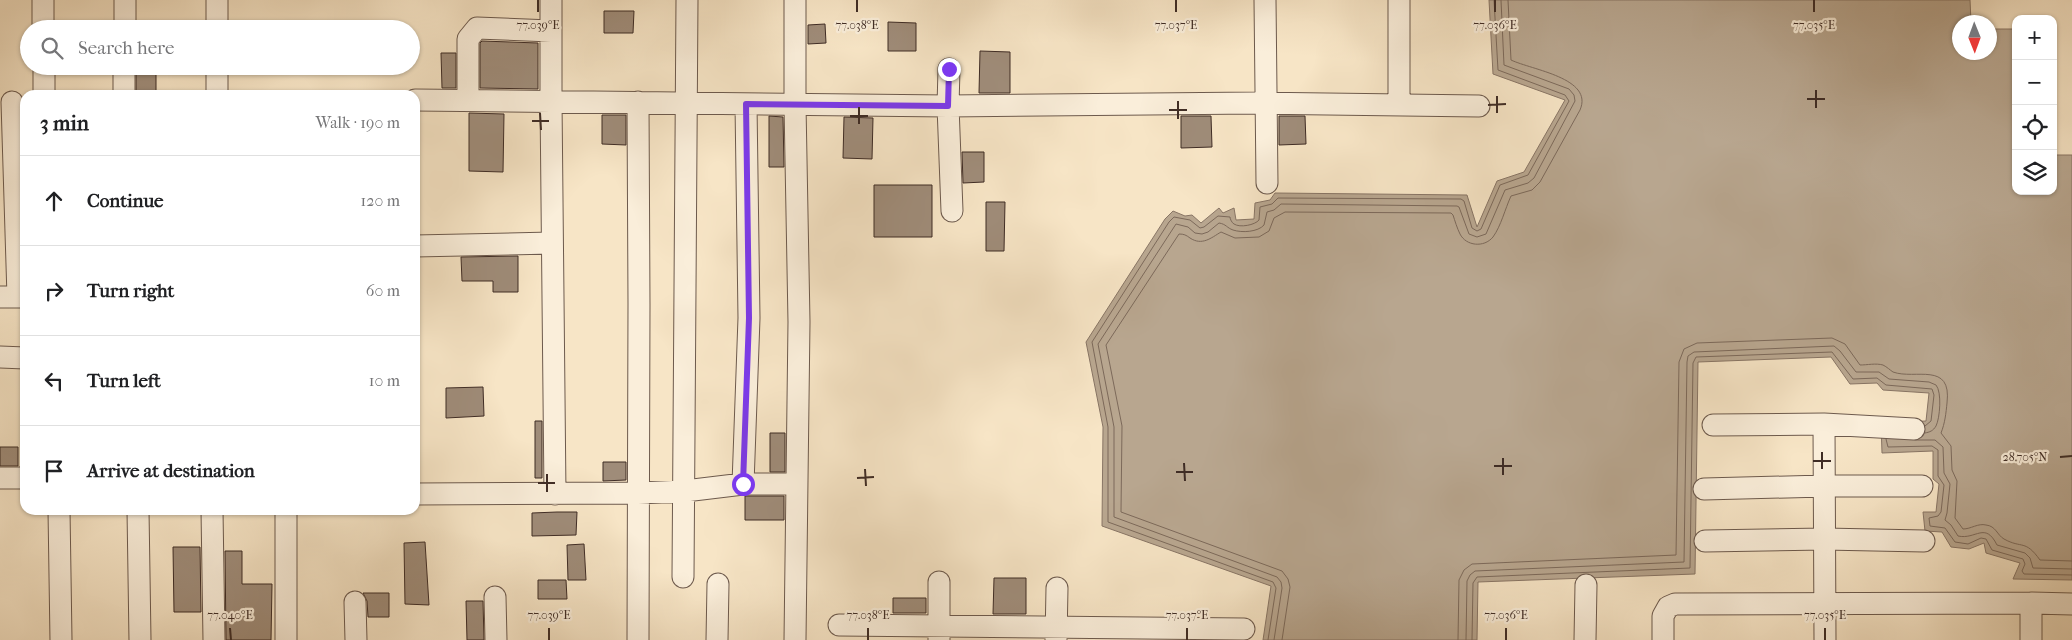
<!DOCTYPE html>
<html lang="en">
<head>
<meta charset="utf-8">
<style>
	:root { --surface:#fff; --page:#f2f2f2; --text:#202124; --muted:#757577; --line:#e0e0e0 }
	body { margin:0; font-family:"IM FELL French Canon",serif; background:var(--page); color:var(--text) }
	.controls { position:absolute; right:15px; top:15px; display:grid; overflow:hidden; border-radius:10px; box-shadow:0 1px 4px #0004 }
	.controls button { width:45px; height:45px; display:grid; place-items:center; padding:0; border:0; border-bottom:1px solid var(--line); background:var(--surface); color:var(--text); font:25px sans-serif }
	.compass { position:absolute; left:1952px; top:15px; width:45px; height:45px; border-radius:50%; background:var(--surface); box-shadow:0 1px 4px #0004; rotate:179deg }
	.stop { position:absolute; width:15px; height:15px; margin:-11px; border:4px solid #7c3aed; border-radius:50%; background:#fff }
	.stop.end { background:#7c3aed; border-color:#fff; box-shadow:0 1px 5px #0008 }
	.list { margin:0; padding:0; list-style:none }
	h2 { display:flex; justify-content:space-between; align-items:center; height:65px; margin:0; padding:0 20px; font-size:21px }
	h2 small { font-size:16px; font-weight:400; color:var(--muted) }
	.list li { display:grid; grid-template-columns:32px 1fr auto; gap:15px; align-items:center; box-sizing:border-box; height:90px; padding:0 20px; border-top:1px solid var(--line) }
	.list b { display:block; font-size:19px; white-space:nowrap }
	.list em { font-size:16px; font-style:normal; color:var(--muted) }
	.icon { flex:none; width:28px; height:28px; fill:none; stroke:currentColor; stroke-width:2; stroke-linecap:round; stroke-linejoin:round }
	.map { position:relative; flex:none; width:2072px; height:640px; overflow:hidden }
	.search { position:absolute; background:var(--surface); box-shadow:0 1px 4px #0004; left:20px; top:20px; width:400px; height:55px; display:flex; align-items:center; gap:12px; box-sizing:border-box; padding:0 18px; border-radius:28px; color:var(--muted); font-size:19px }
	.panel { position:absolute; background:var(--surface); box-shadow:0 1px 4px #0004; left:20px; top:90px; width:400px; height:425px; border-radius:15px }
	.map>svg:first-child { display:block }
	.water { fill:#b8a68f; stroke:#887565 }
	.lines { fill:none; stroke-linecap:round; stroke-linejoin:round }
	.shore { stroke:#7c695a; stroke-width:1 }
	.building { fill:#9f8c79; stroke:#3f2c25 }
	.minor-casing { stroke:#6d5a4d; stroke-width:23 }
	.minor { stroke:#faeeda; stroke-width:21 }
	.route { stroke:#7c3aed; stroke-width:6 }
	.ticks { fill:none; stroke:#3f2c25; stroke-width:2 }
	.ticks-label { font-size:12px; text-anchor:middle; fill:#3f2c25; stroke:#faeeda; stroke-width:4.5; stroke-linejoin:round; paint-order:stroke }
</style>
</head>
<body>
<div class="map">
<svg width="2072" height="640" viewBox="0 0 2072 640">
	<rect width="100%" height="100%" fill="#f7e5c6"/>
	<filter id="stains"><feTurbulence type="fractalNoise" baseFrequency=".004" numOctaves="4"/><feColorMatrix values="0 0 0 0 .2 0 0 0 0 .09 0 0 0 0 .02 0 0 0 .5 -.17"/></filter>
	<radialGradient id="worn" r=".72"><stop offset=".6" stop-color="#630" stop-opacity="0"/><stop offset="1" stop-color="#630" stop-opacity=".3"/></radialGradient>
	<path class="water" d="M 1489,0 L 1970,0 L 1971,22 L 1960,22 L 1960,52 L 1990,52 L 1990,29 L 2016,29 L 2016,191 L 2053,191 L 2053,155 L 2072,155 L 2072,580 L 2013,579 L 2020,563 L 1986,553 L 1984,543 L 1969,549 L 1951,547 L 1942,532 L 1925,531 L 1923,512 L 1936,512 L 1939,484 L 1933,479 L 1933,451 L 1882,453 L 1881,423 L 1926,421 L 1929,393 L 1883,390 L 1877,383 L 1850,384 L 1831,357 L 1698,362 L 1695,574 L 1478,582 L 1477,640 L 1263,640 L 1271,586 L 1102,526 L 1103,427 L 1086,342 L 1165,219 L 1173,211 L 1185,216 L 1192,215 L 1201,223 L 1219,208 L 1223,213 L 1234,208 L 1236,220 L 1254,219 L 1255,203 L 1270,200 L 1275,193 L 1467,195 L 1477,227 L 1497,181 L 1524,172 L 1565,100 L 1493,74 Z"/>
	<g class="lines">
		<path class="shore" d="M 1886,439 L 1888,447 L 1932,446 L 1938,450 L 1938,476 L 1944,485 L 1941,512 L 1938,516 L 1929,518 L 1930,526 L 1945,528 L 1955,542 L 1968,544 L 1981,538 L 1986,539 L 1992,550 L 2023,559 L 2025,564 L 2022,571 L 2024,574 L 2072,575
			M 1915,440 L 1935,440 L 1943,447 L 1944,473 L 1950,484 L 1947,513 L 1945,520 L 1951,525 L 1958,536 C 1976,540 1985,521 1997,545 L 2025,553 L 2030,558 L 2033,568 L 2072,569
			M 1268,640 L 1276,588 L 1273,582 L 1108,522 L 1108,427 L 1092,342 L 1169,222 L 1174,217 L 1190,220 L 1200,228 L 1204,227 L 1218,216 L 1230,217 C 1230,219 1232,223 1234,224 C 1240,228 1255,225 1259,220 L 1260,207 L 1272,204 L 1278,198 L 1461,199 L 1464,201 L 1472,228 L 1477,231 L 1481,229 L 1500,185 L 1528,175 L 1569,101 L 1565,95 L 1498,70 L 1494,0
			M 1274,640 L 1282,588 L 1281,582 L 1277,577 L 1114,517 L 1114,427 L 1098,344 L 1176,224 L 1188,227 L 1195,233 L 1202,234 L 1208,232 L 1219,223 C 1226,224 1227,228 1233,230 C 1242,233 1258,232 1264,225 L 1267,212 L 1274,210 L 1281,204 L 1457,206 L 1459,207 L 1469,234 L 1477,237 L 1486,234 L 1505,190 L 1528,183 L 1534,178 L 1575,101 L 1574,95 L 1569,89 L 1504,65 L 1501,0
			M 1282,640 L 1290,587 L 1288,579 L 1282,571 L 1121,512 L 1122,426 L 1106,345 L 1179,234 C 1184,234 1186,235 1190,238 C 1202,246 1211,238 1221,232 L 1235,238 L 1259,237 L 1269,231 L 1274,218 L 1285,212 L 1451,213 L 1453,215 C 1455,221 1457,228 1460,234 C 1466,246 1484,248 1493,237 C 1501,226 1505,209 1511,196 L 1532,190 L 1540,182 L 1580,110 C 1594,78 1532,70 1511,60 L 1508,0
			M 1458,640 L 1459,580 L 1464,570 L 1472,564 L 1676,555 L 1679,362 L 1684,349 L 1697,343 L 1832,338 L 1845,344 L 1860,365 C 1867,365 1876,363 1883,365 C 1887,367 1890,370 1893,372 C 1915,380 1952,361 1947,403 C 1946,413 1945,423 1941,433 L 1951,446 L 1952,470 L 1957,481 L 1955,518 L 1963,529 C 1971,529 1978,523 1986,525 C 1996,526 1997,535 2004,539 C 2022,549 2025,539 2040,560 L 2072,561
			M 1466,640 L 1467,581 L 1470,575 L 1475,571 L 1684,562 L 1687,362 L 1688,356 L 1694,352 L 1834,346 L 1840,351 L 1856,372 L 1879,372 L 1889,379 L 1929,382 L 1936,385 C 1942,392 1940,418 1936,426 C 1933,431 1930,432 1925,433
			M 1472,640 L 1473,583 L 1477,577 L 1690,568 L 1693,363 L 1696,357 L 1832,352 L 1853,379 L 1877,378 L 1886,385 L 1932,389 L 1934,395 L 1931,421 L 1925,426"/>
	</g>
	<path class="building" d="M 604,11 L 634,11 L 633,33 L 604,33 Z
		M 888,22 L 916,23 L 916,51 L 888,51 Z
		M 825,24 L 826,43 L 808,44 L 808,25 Z
		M 482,41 L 538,43 L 538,89 L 480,88 L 480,43 Z
		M 980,51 L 1010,52 L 1010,93 L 979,93 Z
		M 441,53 L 456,53 L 456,88 L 442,88 Z
		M 136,70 L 156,70 L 156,93 L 136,92 Z
		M 469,113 L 504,114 L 503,172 L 469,171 Z
		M 602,115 L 626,115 L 626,145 L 602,144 Z
		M 769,116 L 783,117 L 784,167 L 769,167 Z
		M 1181,116 L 1211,116 L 1212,147 L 1181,148 Z
		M 1279,116 L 1305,116 L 1306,144 L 1279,145 Z
		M 844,117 L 873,118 L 872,159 L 843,158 Z
		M 962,152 L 984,152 L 984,182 L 963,183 Z
		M 874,185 L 932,185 L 932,237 L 874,237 Z
		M 986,202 L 1005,202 L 1004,251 L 986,251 Z
		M 518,256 L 518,292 L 493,292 L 493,281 L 462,281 L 461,257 Z
		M 483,387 L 484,416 L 446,418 L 446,388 Z
		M 535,421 L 542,421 L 542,478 L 535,478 Z
		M 770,433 L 785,433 L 785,472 L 770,472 Z
		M 0,447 L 18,447 L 18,466 L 0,466 Z
		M 603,462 L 626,462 L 626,480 L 603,481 Z
		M 745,496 L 784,496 L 784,520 L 745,520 Z
		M 557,512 L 577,512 L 576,535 L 532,536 L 532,513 Z
		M 425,542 L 429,605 L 405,604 L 404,543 Z
		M 584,544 L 586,580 L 568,580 L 567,545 Z
		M 173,547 L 200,547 L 201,612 L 174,612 Z
		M 225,551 L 242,551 L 242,584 L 272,584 L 271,640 L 226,640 Z
		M 994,578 L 1026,578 L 1026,614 L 993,614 Z
		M 538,580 L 566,580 L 567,599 L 538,599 Z
		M 363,593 L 389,593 L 389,617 L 368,617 L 367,601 Z
		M 893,598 L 926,598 L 926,613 L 893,613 Z
		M 466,601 L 483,601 L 484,640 L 467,640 Z"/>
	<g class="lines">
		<g class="minor-casing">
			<path id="minor" d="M 43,0 L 43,29
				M 551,0 L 551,101 L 555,494
				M 1265,0 L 1267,183
				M 1399,0 L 1399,103
				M 125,29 L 125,0
				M 217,29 L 217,0
				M 44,66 L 44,95
				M 949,69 L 948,106 L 952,211
				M 124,95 L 124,66
				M 217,95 L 217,66
				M 468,99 L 468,39 L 477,28 L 551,31
				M 415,100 L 948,106 L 1255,103 L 1479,106
				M 12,102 L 18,297
				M 638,102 L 639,304 L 638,640
				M 415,246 L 552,243
				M 0,297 L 25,297
				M 0,357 L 25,358
				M 1824,424 L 1825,640
				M 1713,425 L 1824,424 L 1914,429
				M 0,478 L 25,478
				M 743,484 L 749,318 L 746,104
				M 1704,489 L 1824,486 L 1922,486
				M 415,494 L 638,493 L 685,491 L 743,484 L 796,484
				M 59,510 L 61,640
				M 138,510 L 140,640
				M 212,510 L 214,640
				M 1705,541 L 1824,539 L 1924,541
				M 683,577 L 687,0
				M 939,582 L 939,640
				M 495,597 L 496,640
				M 355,602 L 356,640
				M 2031,603 L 2072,604
				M 839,625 L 1244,629
				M 286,640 L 286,510
				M 717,640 L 718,584
				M 795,640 L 799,322 L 795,105 L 795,0
				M 1056,640 L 1057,588
				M 1585,640 L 1586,585
				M 1663,640 L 1663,616 L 1668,607 L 1675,604 L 2031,603 L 2031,640"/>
		</g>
		<use href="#minor" class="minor"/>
	</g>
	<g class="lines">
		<path class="route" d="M 743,484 L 749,318 L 746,104 L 948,106 L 949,69"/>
	</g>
	<path class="ticks" d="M 538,0 L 538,12M 857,0 L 857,12M 1176,0 L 1176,12M 1495,0 L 1495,12M 1814,0 L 1814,12M 1816,90 L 1816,108M 1497,96 L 1497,113M 1807,99 L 1825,99M 1178,101 L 1178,119M 1488,105 L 1506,104M 859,107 L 859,124M 1169,110 L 1187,110M 540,113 L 541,130M 850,116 L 868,116M 532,121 L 549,121M 1822,452 L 1822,469M 2060,457 L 2072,456M 1503,458 L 1503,475M 1813,461 L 1831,461M 1184,463 L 1185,481M 1494,466 L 1512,466M 865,469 L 866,486M 1176,472 L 1193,472M 547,474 L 547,492M 857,478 L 874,477M 538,483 L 555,483M 230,628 L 231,640M 549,628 L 549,640M 868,628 L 868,640M 1187,628 L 1187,640M 1506,628 L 1506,640M 1825,628 L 1825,640"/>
	<g class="ticks-label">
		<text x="538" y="29">77.039°E</text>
		<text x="857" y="29">77.038°E</text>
		<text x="1176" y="29">77.037°E</text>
		<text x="1495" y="29">77.036°E</text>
		<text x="1814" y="29">77.035°E</text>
		<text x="2025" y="461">28.705°N</text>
		<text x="230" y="619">77.040°E</text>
		<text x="549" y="619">77.039°E</text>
		<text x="868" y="619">77.038°E</text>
		<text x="1187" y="619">77.037°E</text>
		<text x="1506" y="619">77.036°E</text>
		<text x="1825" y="619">77.035°E</text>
	</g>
	<rect width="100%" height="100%" filter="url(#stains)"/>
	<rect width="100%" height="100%" fill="url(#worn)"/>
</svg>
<div class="controls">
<button>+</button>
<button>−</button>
<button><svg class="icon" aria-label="locate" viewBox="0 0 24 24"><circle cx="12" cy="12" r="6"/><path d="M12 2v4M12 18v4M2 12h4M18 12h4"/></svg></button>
<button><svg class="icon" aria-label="layers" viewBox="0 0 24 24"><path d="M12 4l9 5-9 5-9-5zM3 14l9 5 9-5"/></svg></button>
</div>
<svg class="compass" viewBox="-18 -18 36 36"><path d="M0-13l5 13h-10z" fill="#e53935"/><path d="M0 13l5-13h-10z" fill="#757577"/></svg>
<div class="stop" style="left:743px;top:484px"></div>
<div class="stop end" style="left:949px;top:69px"></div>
<div class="search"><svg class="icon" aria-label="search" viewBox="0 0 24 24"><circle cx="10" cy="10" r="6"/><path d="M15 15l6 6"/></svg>Search here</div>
<section class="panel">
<h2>3 min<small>Walk · 190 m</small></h2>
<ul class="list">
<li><svg class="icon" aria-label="ahead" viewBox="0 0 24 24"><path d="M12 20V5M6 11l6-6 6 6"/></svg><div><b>Continue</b></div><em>120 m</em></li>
<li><svg class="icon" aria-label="right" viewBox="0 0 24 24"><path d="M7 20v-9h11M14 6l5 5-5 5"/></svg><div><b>Turn right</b></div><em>60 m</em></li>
<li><svg class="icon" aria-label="left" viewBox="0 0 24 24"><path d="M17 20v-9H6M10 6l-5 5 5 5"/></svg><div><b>Turn left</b></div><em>10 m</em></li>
<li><svg class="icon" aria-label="arrive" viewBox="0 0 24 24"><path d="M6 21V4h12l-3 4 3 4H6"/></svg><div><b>Arrive at destination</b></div></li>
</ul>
</section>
</div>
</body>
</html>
